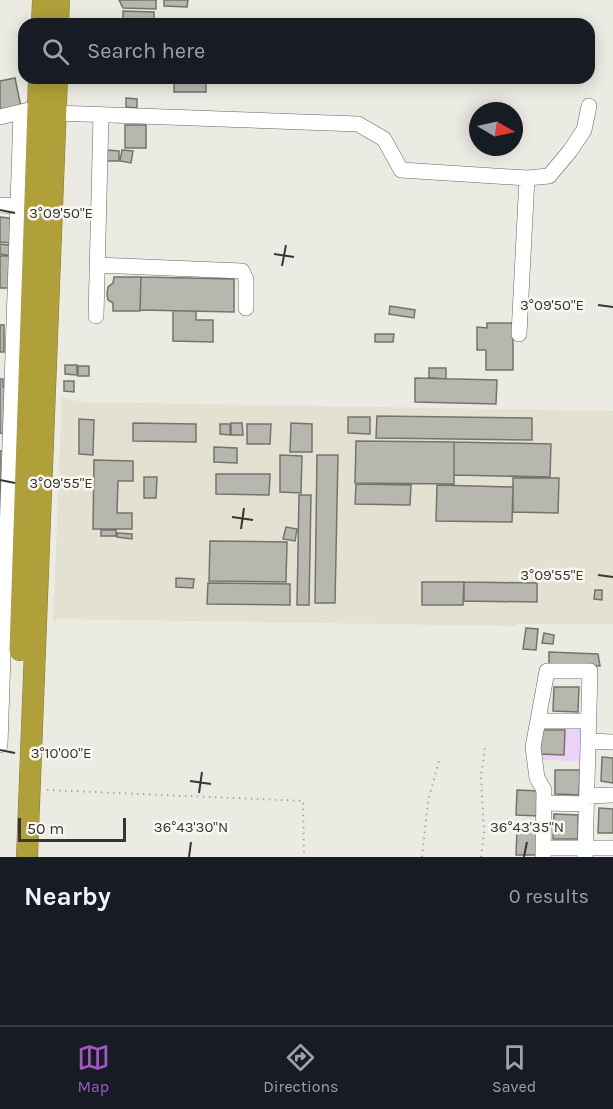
<!DOCTYPE html>
<html lang="en">
<head>
<meta charset="utf-8">
<style>
	:root { --surface:#171b24; --page:#242831; --text:#f1f3f6; --muted:#9ea1a6; --line:#363941; --accent:#a555c5 }
	body { margin:0; font-family:Karla,sans-serif; background:var(--page); color:var(--text) }
	.compass { position:absolute; left:469px; top:102px; width:54px; height:54px; border-radius:50%; background:var(--surface); box-shadow:0 3px 15px #0003; rotate:99deg }
	.scale { position:absolute; left:18px; bottom:15px; width:108px; box-sizing:border-box; padding-left:6px; border:3px solid #373633; border-top:0; font-size:16px; line-height:21px; white-space:nowrap; color:#373633; -webkit-text-stroke:4px #f9f8f0; paint-order:stroke }
	.list { margin:0; padding:0; list-style:none }
	h2 { display:flex; justify-content:space-between; align-items:center; height:78px; margin:0; padding:0 24px; font-size:26px }
	h2 small { font-size:20px; font-weight:400; color:var(--muted) }
	.icon { flex:none; width:33px; height:33px; fill:none; stroke:currentColor; stroke-width:2; stroke-linecap:round; stroke-linejoin:round }
	.map { position:relative; flex:none; width:613px; height:857px; overflow:hidden }
	.search { position:absolute; background:var(--surface); box-shadow:0 3px 15px #0003; left:18px; right:18px; top:18px; height:66px; display:flex; align-items:center; gap:15px; box-sizing:border-box; padding:0 21px; border-radius:18px; color:var(--muted); font-size:22px }
	.sheet { height:168px; background:var(--surface) }
	nav { display:flex; justify-content:space-around; align-items:center; box-sizing:border-box; height:84px; border-top:2px solid var(--line); background:var(--surface); font-size:16px; color:var(--muted) }
	nav a { display:grid; justify-items:center; gap:3px }
	nav .on { color:var(--accent) }
	.map>svg:first-child { display:block }
	.built { fill:#e3e1d2 }
	.green { fill:#ecd1f8 }
	.building { fill:#b7b6af; stroke:#74736c; stroke-width:1.5 }
	.lines { fill:none; stroke-linecap:round; stroke-linejoin:round }
	.minor-casing { stroke:#676760; stroke-width:16 }
	.highway-casing { stroke:#857b37; stroke-width:22 }
	.path { stroke:#a9a8a2; stroke-width:2; stroke-dasharray:1.5 4.5; stroke-linecap:butt }
	.minor { stroke:#fff; stroke-width:15 }
	.highway { stroke:#afa039; stroke-width:21 }
	.ticks { fill:none; stroke:#373633; stroke-width:2 }
	.ticks-label { font-size:15px; text-anchor:middle; fill:#373633; stroke:#f9f8f0; stroke-width:5; stroke-linejoin:round; paint-order:stroke }
</style>
</head>
<body>
<div class="map">
<svg width="613" height="857" viewBox="0 0 613 857">
	<rect width="100%" height="100%" fill="#ecebe3"/>
	<path class="built" d="M 62,397 L 82,402 L 613,411 L 613,624 L 516,624 L 516,626 L 58,619 L 53,623 Z"/>
	<path class="green" d="M 540,728 L 582,729 L 581,761 L 538,760 Z"/>
	<path class="building" d="M 119,0 L 156,0 L 156,9 L 123,8 Z
		M 164,0 L 188,0 L 187,7 L 164,6 Z
		M 123,11 L 154,12 L 154,24 L 123,24 Z
		M 15,78 L 21,107 L 0,111 L 0,81 Z
		M 174,78 L 206,78 L 206,92 L 174,92 Z
		M 126,98 L 137,99 L 137,108 L 126,107 Z
		M 125,125 L 146,125 L 146,148 L 125,148 Z
		M 106,150 L 119,151 L 119,161 L 106,161 Z
		M 122,150 L 133,151 L 131,163 L 120,161 Z
		M 0,217 L 16,219 L 13,243 L 0,242 Z
		M 0,244 L 15,246 L 13,256 L 0,254 Z
		M 0,256 L 10,256 L 10,288 L 0,288 Z
		M 114,277 L 141,277 L 140,311 L 113,311 L 113,303 L 108,300 L 107,294 L 108,287 L 113,283 Z
		M 141,277 L 234,279 L 234,312 L 140,310 Z
		M 390,306 L 415,310 L 414,318 L 389,314 Z
		M 173,311 L 196,311 L 196,320 L 213,320 L 213,342 L 173,341 Z
		M 487,323 L 513,323 L 513,370 L 486,370 L 486,350 L 477,350 L 477,327 L 487,328 Z
		M 0,325 L 4,325 L 4,352 L 0,352 Z
		M 375,334 L 394,334 L 393,342 L 375,342 Z
		M 65,365 L 77,365 L 77,375 L 65,374 Z
		M 78,366 L 89,366 L 89,376 L 78,376 Z
		M 429,368 L 446,368 L 446,379 L 429,378 Z
		M 415,378 L 497,380 L 496,404 L 415,402 Z
		M 0,379 L 3,379 L 3,387 L 6,387 L 5,434 L 0,433 Z
		M 64,381 L 74,381 L 74,392 L 64,391 Z
		M 377,416 L 532,418 L 532,440 L 376,438 Z
		M 348,417 L 370,417 L 370,434 L 348,433 Z
		M 79,419 L 94,420 L 93,455 L 79,454 Z
		M 133,423 L 196,424 L 196,442 L 133,441 Z
		M 231,423 L 242,423 L 243,435 L 231,435 Z
		M 291,423 L 312,424 L 312,452 L 290,452 Z
		M 220,424 L 230,424 L 230,435 L 220,434 Z
		M 247,424 L 271,424 L 270,444 L 247,444 Z
		M 356,441 L 454,442 L 454,484 L 355,483 Z
		M 454,442 L 551,444 L 550,477 L 454,475 Z
		M 214,447 L 237,448 L 237,463 L 214,462 Z
		M 0,451 L 4,451 L 0,501 Z
		M 280,455 L 302,456 L 301,493 L 280,492 Z
		M 317,455 L 338,455 L 335,603 L 315,603 Z
		M 94,460 L 133,461 L 133,481 L 118,481 L 117,513 L 132,513 L 132,529 L 93,529 Z
		M 216,474 L 270,474 L 269,495 L 216,494 Z
		M 144,477 L 157,477 L 156,498 L 144,498 Z
		M 513,478 L 559,478 L 558,513 L 513,512 Z
		M 356,484 L 411,485 L 410,505 L 355,504 Z
		M 437,485 L 513,487 L 512,522 L 436,521 Z
		M 299,495 L 311,495 L 309,605 L 297,605 Z
		M 286,527 L 297,529 L 295,541 L 283,539 Z
		M 101,530 L 116,530 L 116,536 L 101,536 Z
		M 117,533 L 132,534 L 132,539 L 117,537 Z
		M 210,541 L 287,542 L 286,582 L 209,581 Z
		M 176,578 L 194,579 L 193,588 L 176,587 Z
		M 422,582 L 464,582 L 463,605 L 422,605 Z
		M 464,582 L 537,583 L 537,602 L 464,601 Z
		M 208,583 L 290,584 L 290,605 L 207,604 Z
		M 595,590 L 602,590 L 602,600 L 594,599 Z
		M 526,628 L 538,629 L 536,650 L 523,649 Z
		M 544,633 L 554,635 L 553,644 L 542,643 Z
		M 549,652 L 598,654 L 600,666 L 549,664 Z
		M 554,687 L 579,687 L 578,712 L 553,711 Z
		M 540,730 L 565,730 L 564,755 L 540,754 Z
		M 602,757 L 613,758 L 613,783 L 601,781 Z
		M 555,770 L 580,770 L 579,795 L 555,794 Z
		M 517,790 L 539,791 L 538,816 L 516,815 Z
		M 599,808 L 613,809 L 613,833 L 598,833 Z
		M 554,814 L 578,815 L 578,839 L 553,839 Z
		M 517,830 L 539,831 L 538,855 L 516,855 Z"/>
	<g class="lines">
		<g class="minor-casing">
			<path id="minor" d="M 56,113 L 358,124 L 384,139 L 401,170 L 527,178 L 519,334
				M 0,117 L 29,110
				M 527,178 L 549,176 L 570,151 L 584,130 L 589,106
				M 0,205 L 18,206
				M 97,265 L 242,271 L 246,279 L 246,308
				M 96,316 L 101,115
				M 538,721 L 589,721
				M 588,741 L 613,742
				M 0,745 L 21,113
				M 587,796 L 613,795
				M 544,803 L 587,804
				M 543,848 L 613,848
				M 543,857 L 544,790 L 537,778 L 533,747 L 547,671 L 590,671 L 585,857"/>
		</g>
		<g class="highway-casing">
			<path id="highway" d="M 42,24 L 43,0
				M 58,24 L 59,0
				M 20,650 L 39,78
				M 27,857 L 57,78"/>
		</g>
		<path class="path" d="M 47,790 L 303,801 L 304,857
			M 422,857 L 428,801 L 439,761
			M 481,857 L 484,832 L 481,777 L 485,746"/>
		<use href="#minor" class="minor"/>
		<use href="#highway" class="highway"/>
	</g>
	<path class="ticks" d="M 0,210 L 15,213M 274,254 L 294,257M 282,266 L 286,245M 598,305 L 613,307M 0,480 L 15,483M 232,517 L 253,520M 241,529 L 244,508M 598,575 L 613,577M 0,750 L 15,753M 190,781 L 211,784M 199,793 L 202,772M 189,857 L 191,842M 524,857 L 527,842"/>
	<g class="ticks-label">
		<text x="61" y="218">3°09'50"E</text>
		<text x="552" y="310">3°09'50"E</text>
		<text x="61" y="488">3°09'55"E</text>
		<text x="552" y="580">3°09'55"E</text>
		<text x="61" y="758">3°10'00"E</text>
		<text x="191" y="832">36°43'30"N</text>
		<text x="527" y="832">36°43'35"N</text>
	</g>
</svg>
<svg class="compass" viewBox="-18 -18 36 36"><path d="M0-13l5 13h-10z" fill="#e53935"/><path d="M0 13l5-13h-10z" fill="#9ea1a6"/></svg>
<div class="scale">50 m</div>
<div class="search"><svg class="icon" aria-label="search" viewBox="0 0 24 24"><circle cx="10" cy="10" r="6"/><path d="M15 15l6 6"/></svg>Search here</div>
</div>
<section class="sheet">
<h2>Nearby<small>0 results</small></h2>
<ul class="list">
</ul>
</section>
<nav>
<a class="on"><svg class="icon" aria-label="map" viewBox="0 0 24 24"><path d="M3 6l6-2 6 2 6-2v14l-6 2-6-2-6 2zM9 4v14M15 6v14"/></svg>Map</a>
<a><svg class="icon" aria-label="directions" viewBox="0 0 24 24"><path d="M12 3l9 9-9 9-9-9zM9 14v-3h6M13 9l2 2-2 2"/></svg>Directions</a>
<a><svg class="icon" aria-label="saved" viewBox="0 0 24 24"><path d="M7 4h10v16l-5-4-5 4z"/></svg>Saved</a>
</nav>
</body>
</html>
